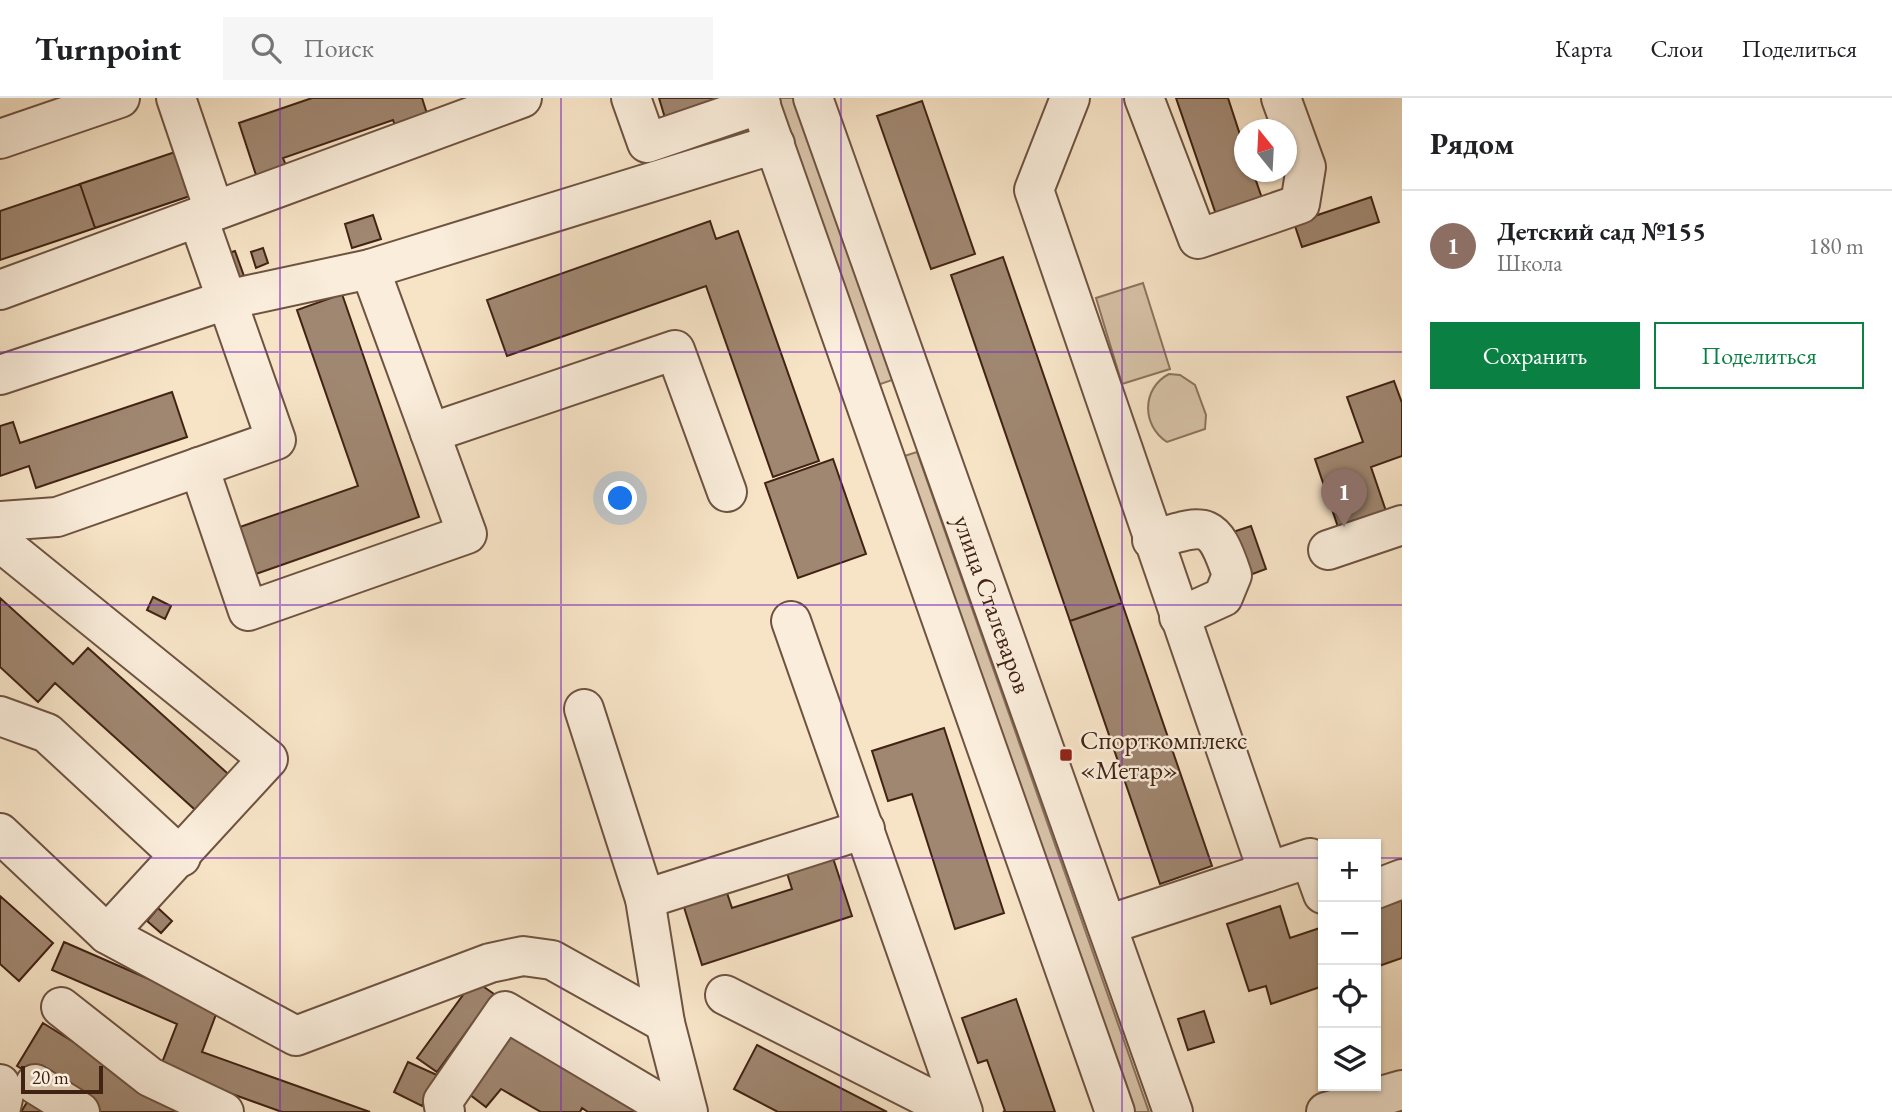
<!DOCTYPE html>
<html lang="ru">
<head>
<meta charset="utf-8">
<style>
	:root { --surface:#fff; --page:#f6f6f6; --text:#202124; --muted:#757577; --line:#e0e0e0; --accent:#0b8043 }
	body { margin:0; font-family:"EB Garamond",serif; background:var(--page); color:var(--text) }
	.controls { position:absolute; right:21px; bottom:21px; display:grid; overflow:hidden; border-radius:0px; box-shadow:0 2px 5px #0004 }
	.controls button { width:63px; height:63px; display:grid; place-items:center; padding:0; border:0; border-bottom:2px solid var(--line); background:var(--surface); color:var(--text); font:35px sans-serif }
	.compass { position:absolute; left:1234px; top:21px; width:63px; height:63px; border-radius:50%; background:var(--surface); box-shadow:0 2px 5px #0004; rotate:342deg }
	.scale { position:absolute; left:21px; bottom:18px; width:82px; box-sizing:border-box; padding-left:7px; border:4px solid #412314; border-top:0; font-size:19px; line-height:24px; white-space:nowrap; color:#412314; -webkit-text-stroke:5px #faeddb; paint-order:stroke }
	.you { position:absolute; left:621px; top:401px; width:24px; height:24px; margin:-18px; border:5px solid #fff; border-radius:50%; background:#1a73e8; box-shadow:0 0 0 10px #1a73e833 }
	.badge { display:grid; place-items:center; width:46px; height:46px; border-radius:50%; background:var(--accent); color:#fff; font-size:23px; font-weight:700 }
	.pin { position:absolute; translate:-50% -58px; filter:drop-shadow(0 2px 4px #0008) }
	.pin::after { content:''; position:absolute; top:37px; width:24px; height:21px; background:inherit; clip-path:polygon(0 0,100% 0,50% 100%) }
	.list { margin:0; padding:0; list-style:none }
	h2 { display:flex; justify-content:space-between; align-items:center; height:91px; margin:0; padding:0 28px; font-size:30px }
	h2 small { font-size:23px; font-weight:400; color:var(--muted) }
	.list li { display:grid; grid-template-columns:46px 1fr auto; gap:21px; align-items:center; box-sizing:border-box; height:112px; padding:0 28px; border-top:2px solid var(--line) }
	.list b { display:block; font-size:26px; white-space:nowrap }
	.list p { margin:0; font-size:23px; white-space:nowrap; color:var(--muted) }
	.list em { font-size:23px; font-style:normal; color:var(--muted) }
	.actions { display:flex; gap:14px; padding:21px 28px }
	.actions a { flex:1; padding:16px 0; border:2px solid var(--accent); border-radius:0px; text-align:center; font-size:24px; color:var(--accent) }
	.actions .main { background:var(--accent); color:#fff }
	.icon { flex:none; width:38px; height:38px; fill:none; stroke:currentColor; stroke-width:2; stroke-linecap:round; stroke-linejoin:round }
	.map { position:relative; flex:none; width:1402px; height:1014px; overflow:hidden }
	header { display:flex; align-items:center; gap:42px; box-sizing:border-box; height:98px; padding:0 35px; background:var(--surface); border-bottom:2px solid var(--line) }
	header strong { font-size:33px }
	nav { display:flex; gap:38px; margin-inline-start:auto; font-size:24px }
	.search { width:490px; height:63px; background:var(--page); display:flex; align-items:center; gap:18px; box-sizing:border-box; padding:0 24px; border-radius:0px; color:var(--muted); font-size:26px }
	main { display:flex }
	aside { flex:1; background:var(--surface) }
	.map>svg:first-child { display:block }
	.green { fill:#d8c3a9; stroke:#8c735e; stroke-width:2 }
	.building { fill:#a08771; stroke:#412314; stroke-width:2 }
	.lines { fill:none; stroke-linecap:round; stroke-linejoin:round }
	.minor-casing { stroke:#6e5341; stroke-width:42 }
	.minor { stroke:#faeddb; stroke-width:38 }
	.grid { fill:none; stroke:#7b2cbf; stroke-width:2; stroke-opacity:0.55 }
	.poi-dot { fill:#8f2418; stroke:#faeddb; stroke-width:2.5 }
	.labels { text-anchor:middle; stroke-width:5; stroke-linejoin:round; paint-order:stroke }
	.street-label { font-size:26px; fill:#412314; stroke:#faeddb }
	.poi-label { font-size:26px; fill:#412314; stroke:#faeddb; text-anchor:start }
</style>
</head>
<body>
<header>
<strong>Turnpoint</strong>
<div class="search"><svg class="icon" aria-label="search" viewBox="0 0 24 24"><circle cx="10" cy="10" r="6"/><path d="M15 15l6 6"/></svg>Поиск</div>
<nav><a>Карта</a><a>Слои</a><a>Поделиться</a></nav>
</header>
<main>
<div class="map">
<svg width="1402" height="1014" viewBox="0 0 1402 1014">
	<rect width="100%" height="100%" fill="#f7e4c7"/>
	<filter id="stains"><feTurbulence type="fractalNoise" baseFrequency=".00286" numOctaves="4"/><feColorMatrix values="0 0 0 0 .2 0 0 0 0 .09 0 0 0 0 .02 0 0 0 .5 -.17"/></filter>
	<radialGradient id="worn" r=".72"><stop offset=".6" stop-color="#630" stop-opacity="0"/><stop offset="1" stop-color="#630" stop-opacity=".3"/></radialGradient>
	<path class="green" d="M 767,0 L 800,0 L 898,280 L 869,290 Z
		M 1143,185 L 1170,271 L 1122,286 L 1096,200 Z
		M 1169,276 L 1180,277 L 1195,287 L 1206,317 L 1205,331 L 1167,344 C 1141,327 1142,290 1169,276 Z
		M 917,354 L 1149,1014 L 1123,1014 L 895,361 Z"/>
	<path class="building" d="M 312,0 L 422,0 L 429,22 L 397,33 L 393,22 L 283,60 L 287,70 L 257,80 L 239,25 Z
		M 659,0 L 713,0 L 714,4 L 665,20 Z
		M 1176,0 L 1228,0 L 1244,49 L 1244,74 L 1253,74 L 1266,112 L 1220,128 Z
		M 922,3 L 975,156 L 931,171 L 877,18 Z
		M 175,54 L 190,98 L 0,162 L 0,113 Z
		M 175,54 L 190,98 L 95,130 L 80,86 Z
		M 1371,99 L 1379,124 L 1302,149 L 1294,125 Z
		M 373,117 L 381,141 L 352,150 L 345,126 Z
		M 710,123 L 716,141 L 738,133 L 819,363 L 773,379 L 706,188 L 507,258 L 487,202 Z
		M 263,150 L 268,165 L 256,170 L 251,154 Z
		M 235,153 L 244,178 L 227,183 L 219,158 Z
		M 1003,159 L 1122,505 L 1070,523 L 951,177 Z
		M 342,196 L 419,419 L 250,478 L 234,431 L 358,388 L 297,212 Z
		M 1394,283 L 1402,305 L 1402,358 L 1371,369 L 1387,416 L 1339,432 L 1315,361 L 1363,344 L 1347,299 Z
		M 172,294 L 187,339 L 36,390 L 29,368 L 0,378 L 0,328 L 13,324 L 20,345 Z
		M 833,361 L 866,456 L 798,480 L 765,385 Z
		M 1251,428 L 1266,471 L 1242,480 L 1227,436 Z
		M 153,499 L 171,508 L 165,521 L 147,512 Z
		M 0,500 L 73,566 L 88,550 L 236,683 L 203,719 L 55,585 L 38,604 L 0,569 Z
		M 1122,505 L 1212,768 L 1160,786 L 1070,523 Z
		M 944,630 L 1004,815 L 955,831 L 912,696 L 888,703 L 872,653 Z
		M 832,757 L 852,818 L 702,867 L 683,806 L 726,792 L 732,810 L 792,791 L 786,772 Z
		M 0,798 L 53,845 L 19,883 L 0,866 Z
		M 1402,802 L 1402,860 L 1376,869 L 1376,811 Z
		M 1280,808 L 1290,840 L 1323,829 L 1323,888 L 1271,906 L 1266,888 L 1249,893 L 1227,826 Z
		M 158,810 L 172,823 L 161,835 L 147,823 Z
		M 64,844 L 218,911 L 202,954 L 370,1014 L 282,1014 L 160,970 L 177,926 L 52,872 Z
		M 474,882 L 494,896 L 437,974 L 417,960 Z
		M 1016,901 L 1055,1014 L 1003,1014 L 1005,1013 L 987,962 L 978,965 L 962,920 Z
		M 1204,913 L 1214,944 L 1188,952 L 1178,921 Z
		M 43,925 L 186,1014 L 91,1014 L 17,968 Z
		M 505,931 L 644,1014 L 588,1014 L 582,1010 L 580,1014 L 541,1014 L 501,991 L 486,1009 L 465,993 Z
		M 757,947 L 887,1014 L 778,1014 L 734,991 Z
		M 408,964 L 437,977 L 422,1008 L 394,994 Z
		M 34,993 L 67,1014 L 21,1014 Z"/>
	<g class="lines">
		<g class="minor-casing">
			<g id="minor">
				<path d="M 176,0 L 214,112"/>
				<path d="M 631,0 L 647,45 L 761,6"/>
				<path d="M 758,0 L 1115,1014"/>
				<path id="s1" d="M 813,0 L 1173,1014"/>
				<path d="M 1070,0 L 1034,92 L 1268,774"/>
				<path d="M 1144,0 L 1198,141 L 1300,106 L 1306,69 L 1281,0"/>
				<path d="M 0,41 L 120,0"/>
				<path d="M 0,192 L 522,0"/>
				<path d="M 0,277 L 226,202 L 370,171 L 775,46"/>
				<path d="M 430,335 L 675,252 L 727,394"/>
				<path d="M 199,369 L 248,513 L 467,436 L 370,171"/>
				<path d="M 0,423 L 57,419 L 276,342 L 198,120"/>
				<path d="M 1152,442 C 1206,426 1213,421 1232,477 L 1223,499 L 1179,519"/>
				<path d="M 0,444 L 268,661 L 107,836 L 0,735"/>
				<path d="M 1328,452 L 1402,427"/>
				<path d="M 791,523 L 963,1014"/>
				<path d="M 584,611 L 645,801 L 665,925 L 688,1014"/>
				<path d="M 0,618 L 47,635 L 181,759"/>
				<path d="M 1376,791 L 1402,781"/>
				<path d="M 645,801 L 865,731"/>
				<path d="M 1107,827 L 1310,760 L 1323,796"/>
				<path d="M 107,836 L 296,938 L 490,865 L 523,858 L 552,862 L 665,925"/>
				<path d="M 725,897 L 956,1014"/>
				<path d="M 61,909 L 150,979 L 224,1014"/>
				<path d="M 0,986 L 4,996 L 0,1014"/>
				<path d="M 35,986 L 80,1014"/>
				<path d="M 445,1014 L 443,1003 L 505,913 L 675,1014"/>
				<path d="M 1326,1014 L 1402,992"/>
			</g>
		</g>
		<use href="#minor" class="minor"/>
	</g>
	<path class="grid" d="M 280,0 L 280,1014M 561,0 L 561,1014M 841,0 L 841,1014M 1122,0 L 1122,1014M 0,254 L 1402,254M 0,507 L 1402,507M 0,760 L 1323,760M 1376,760 L 1402,760"/>
	<rect class="poi-dot" x="1059" y="650" width="14" height="14" rx="3.5"/>
	<g class="labels">
		<g class="street-label">
			<text dy="9" stroke="none"><textPath href="#s1" startOffset="537">улица Сталеваров</textPath></text>
		</g>
		<g class="poi-label">
			<text x="1080" y="651">Спорткомплекс<tspan x="1080" dy="30">«Метар»</tspan></text>
		</g>
	</g>
	<rect width="100%" height="100%" filter="url(#stains)"/>
	<rect width="100%" height="100%" fill="url(#worn)"/>
</svg>
<div class="controls">
<button>+</button>
<button>−</button>
<button><svg class="icon" aria-label="locate" viewBox="0 0 24 24"><circle cx="12" cy="12" r="6"/><path d="M12 2v4M12 18v4M2 12h4M18 12h4"/></svg></button>
<button><svg class="icon" aria-label="layers" viewBox="0 0 24 24"><path d="M12 4l9 5-9 5-9-5zM3 14l9 5 9-5"/></svg></button>
</div>
<svg class="compass" viewBox="-18 -18 36 36"><path d="M0-13l5 13h-10z" fill="#e53935"/><path d="M0 13l5-13h-10z" fill="#757577"/></svg>
<div class="scale">20 m</div>
<div class="you"></div>
<div class="pin badge" style="left:1344px;top:429px;background:#8d6e63">1</div>
</div>
<aside>
<h2>Рядом<small></small></h2>
<ul class="list">
<li><span class="badge" style="background:#8d6e63">1</span><div><b>Детский сад №155</b><p>Школа</p></div><em>180 m</em></li>
</ul>
<div class="actions"><a class="main">Сохранить</a><a>Поделиться</a></div>
</aside>
</main>
</body>
</html>
